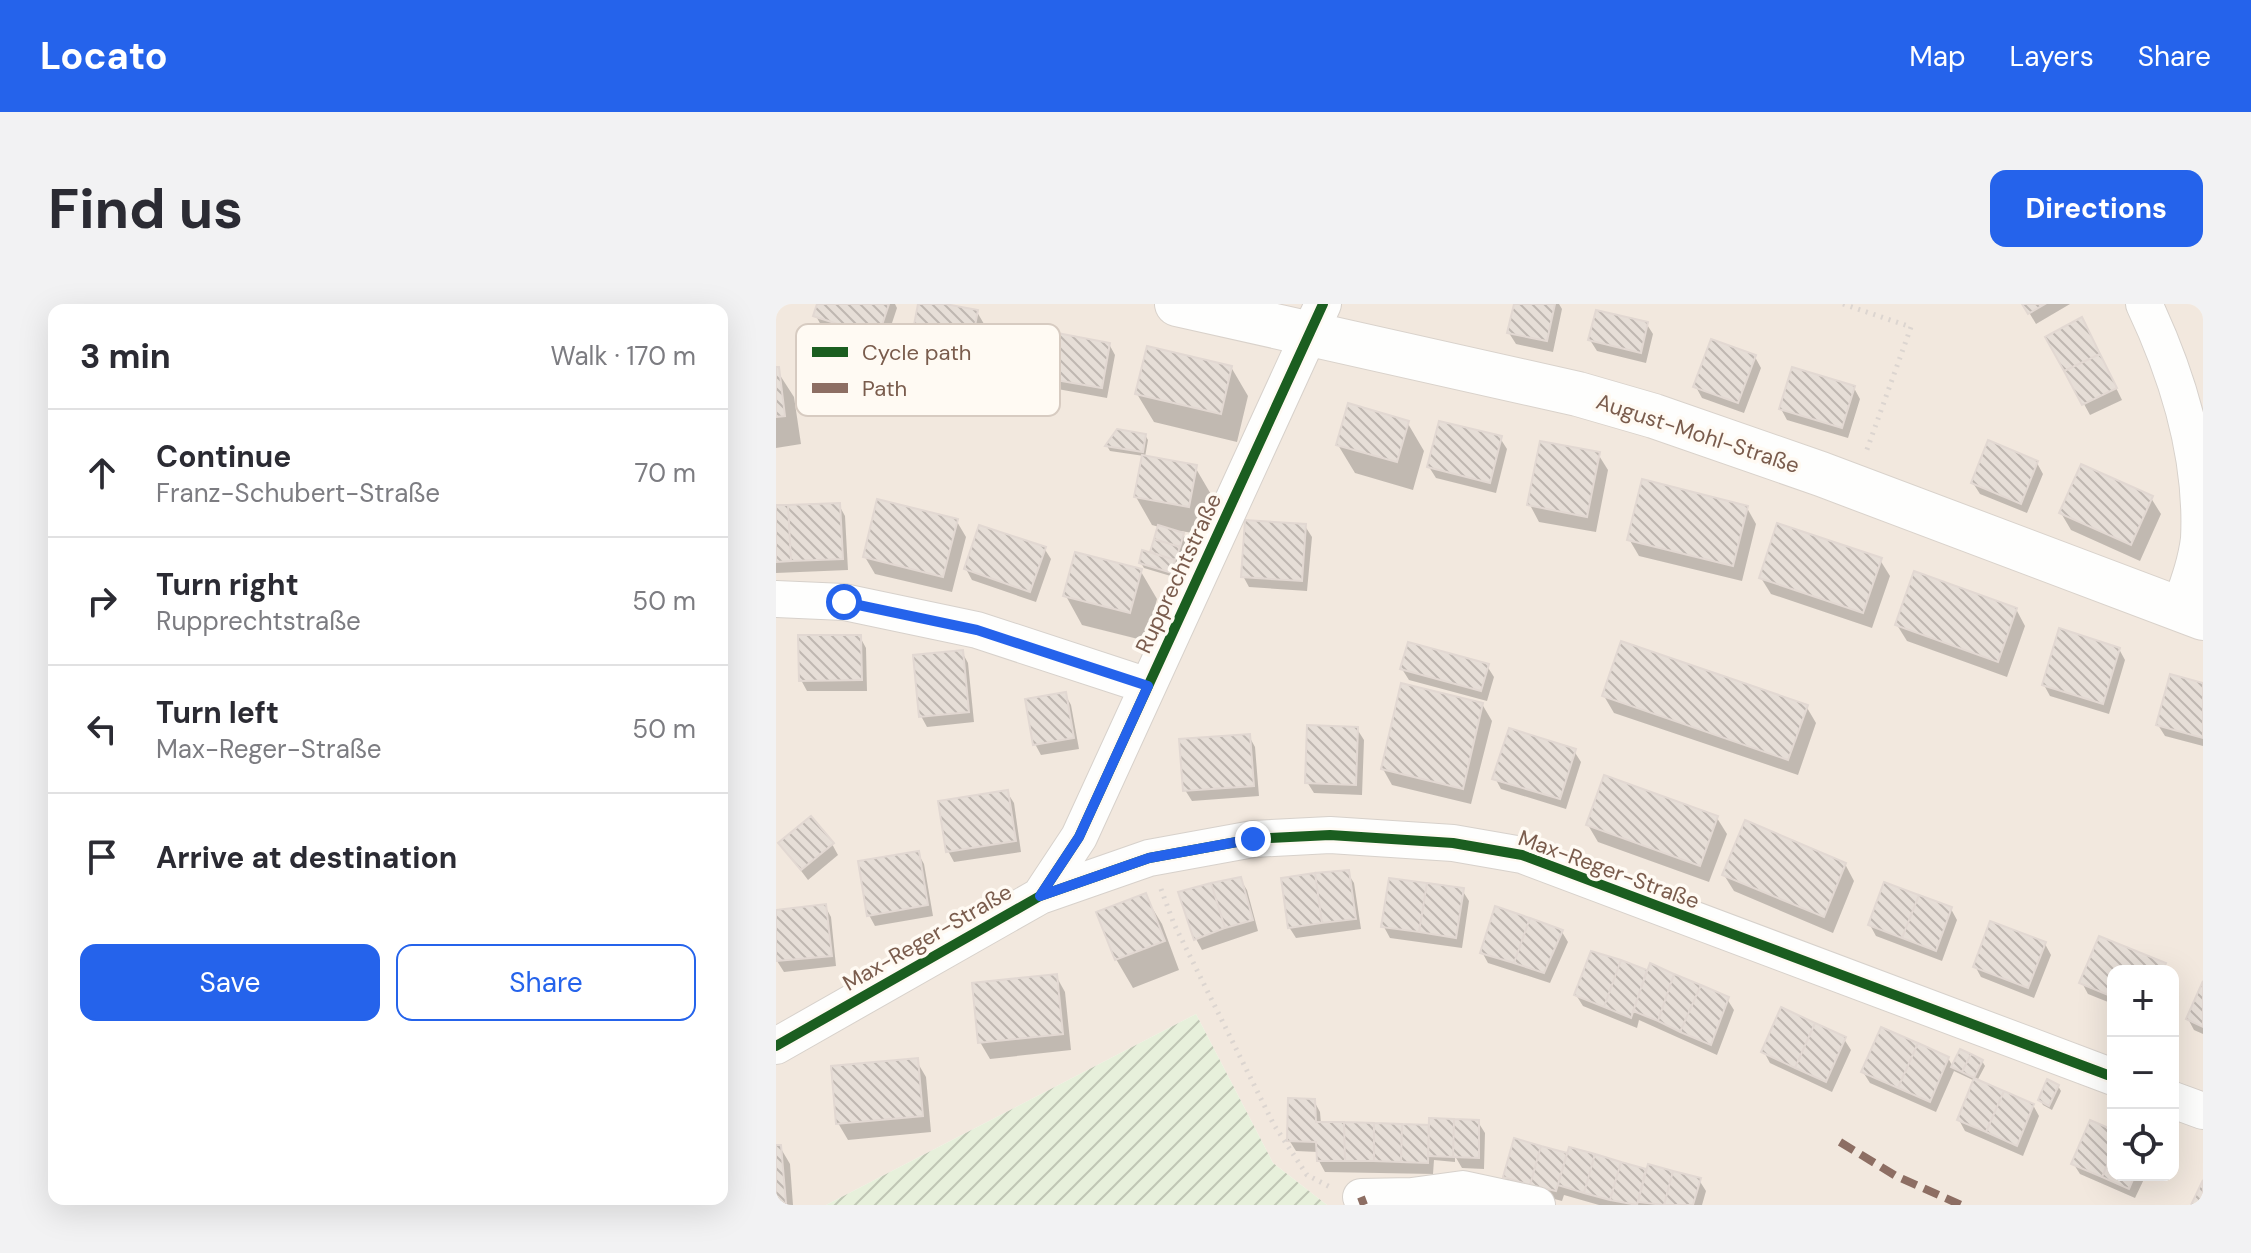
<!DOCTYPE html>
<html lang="en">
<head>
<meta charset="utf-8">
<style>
	:root { --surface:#fff; --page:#f2f2f3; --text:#2b2b33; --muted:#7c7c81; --line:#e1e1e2; --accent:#2563eb }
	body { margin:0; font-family:"DM Sans",sans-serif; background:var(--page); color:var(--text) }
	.controls { position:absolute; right:24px; bottom:24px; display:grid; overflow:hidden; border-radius:16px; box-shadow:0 8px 32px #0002 }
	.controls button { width:72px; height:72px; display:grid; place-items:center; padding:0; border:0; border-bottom:2px solid var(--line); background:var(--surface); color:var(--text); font:40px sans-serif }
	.stop { position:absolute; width:24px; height:24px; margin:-18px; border:6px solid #2563eb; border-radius:50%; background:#fff }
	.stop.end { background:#2563eb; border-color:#fff; box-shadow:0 2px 8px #0008 }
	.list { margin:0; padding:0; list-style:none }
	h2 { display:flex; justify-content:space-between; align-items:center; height:104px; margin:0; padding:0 32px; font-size:34px }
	h2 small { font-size:26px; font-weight:400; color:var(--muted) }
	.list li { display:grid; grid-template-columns:52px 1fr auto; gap:24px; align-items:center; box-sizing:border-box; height:128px; padding:0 32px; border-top:2px solid var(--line) }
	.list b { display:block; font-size:30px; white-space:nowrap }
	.list p { margin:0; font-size:26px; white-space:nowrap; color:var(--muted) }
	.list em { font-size:26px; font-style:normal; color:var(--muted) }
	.actions { display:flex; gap:16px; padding:24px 32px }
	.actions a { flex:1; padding:18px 0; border:2px solid var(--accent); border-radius:16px; text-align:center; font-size:28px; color:var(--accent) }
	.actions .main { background:var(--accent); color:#fff }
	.icon { flex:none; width:44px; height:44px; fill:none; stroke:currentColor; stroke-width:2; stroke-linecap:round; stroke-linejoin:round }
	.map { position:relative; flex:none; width:1427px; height:901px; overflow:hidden; border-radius:16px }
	header { display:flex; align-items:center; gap:48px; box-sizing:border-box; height:112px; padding:0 40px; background:var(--accent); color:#fff }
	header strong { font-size:38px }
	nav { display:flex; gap:44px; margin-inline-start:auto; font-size:28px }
	.intro { display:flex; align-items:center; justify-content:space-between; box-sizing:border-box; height:192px; padding:0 48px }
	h1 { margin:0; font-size:56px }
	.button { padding:20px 36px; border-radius:16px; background:var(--accent); color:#fff; font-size:28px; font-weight:700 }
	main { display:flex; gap:48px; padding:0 48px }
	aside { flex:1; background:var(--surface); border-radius:16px; box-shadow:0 8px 32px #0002 }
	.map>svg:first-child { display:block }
	.residential { fill:#f2e8de; fill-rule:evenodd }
	.garden { fill:url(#garden-furrows) }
	.shadow { fill:#0003 }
	.building { fill:url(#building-back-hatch); stroke:#e2d8d2; stroke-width:2 }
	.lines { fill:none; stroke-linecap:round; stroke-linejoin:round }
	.minor-casing { stroke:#d7d1cb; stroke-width:38 }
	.secondary-casing { stroke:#d9d2cb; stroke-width:46 }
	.path { stroke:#dcd5d0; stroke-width:5; stroke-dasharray:2 6; stroke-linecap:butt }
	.minor { stroke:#fefefd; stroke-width:36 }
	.secondary { stroke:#fefefd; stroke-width:44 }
	.quiet { stroke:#8d6e63; stroke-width:8; stroke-dasharray:16 8; stroke-linecap:butt }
	.cycleway-casing { stroke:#fffaf3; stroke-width:15 }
	.cycleway { stroke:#1b5e20; stroke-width:10 }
	.route { stroke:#2563eb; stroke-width:10 }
	.labels { text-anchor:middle; stroke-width:7; stroke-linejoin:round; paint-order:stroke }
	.street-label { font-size:22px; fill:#7a5c4d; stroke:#fffaf3 }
	.key { fill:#fffaf3; stroke:#d7cbc1; stroke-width:2 }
	.key-label { font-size:22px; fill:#7a5c4d }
</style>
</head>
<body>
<header>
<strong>Locato</strong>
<nav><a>Map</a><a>Layers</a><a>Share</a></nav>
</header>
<div class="intro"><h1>Find us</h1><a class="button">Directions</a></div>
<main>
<aside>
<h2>3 min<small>Walk · 170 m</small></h2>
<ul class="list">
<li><svg class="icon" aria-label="ahead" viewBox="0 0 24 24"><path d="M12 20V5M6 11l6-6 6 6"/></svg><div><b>Continue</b><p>Franz-Schubert-Straße</p></div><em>70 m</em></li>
<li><svg class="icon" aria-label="right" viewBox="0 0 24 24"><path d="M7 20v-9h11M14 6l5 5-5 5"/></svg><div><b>Turn right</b><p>Rupprechtstraße</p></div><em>50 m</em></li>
<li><svg class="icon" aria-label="left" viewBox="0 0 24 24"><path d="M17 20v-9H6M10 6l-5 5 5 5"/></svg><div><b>Turn left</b><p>Max-Reger-Straße</p></div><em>50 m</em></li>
<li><svg class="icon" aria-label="arrive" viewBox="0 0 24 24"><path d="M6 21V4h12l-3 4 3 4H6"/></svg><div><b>Arrive at destination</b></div></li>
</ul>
<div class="actions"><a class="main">Save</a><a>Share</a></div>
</aside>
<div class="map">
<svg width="1427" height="901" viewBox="0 0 1427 901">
	<defs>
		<pattern id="garden-furrows" width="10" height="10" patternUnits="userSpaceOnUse" patternTransform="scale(2)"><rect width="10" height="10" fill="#e7f0db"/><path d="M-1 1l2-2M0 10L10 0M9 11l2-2" fill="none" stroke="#c0c6b4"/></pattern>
		<pattern id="building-back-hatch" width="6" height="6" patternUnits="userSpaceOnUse" patternTransform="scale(2)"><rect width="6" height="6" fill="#e6ded7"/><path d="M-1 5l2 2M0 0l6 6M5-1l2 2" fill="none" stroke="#bfb7b1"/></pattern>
	</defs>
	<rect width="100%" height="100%" fill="#f9f5f0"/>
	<path class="residential" d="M 0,0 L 1427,0 L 1427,901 L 551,901 L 497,859 L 420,710 L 50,901 L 0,901 ZM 1337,667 L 1397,667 L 1397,871 L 1337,871 Z"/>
	<path class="garden" d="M 420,710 L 497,859 L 551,901 L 50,901 Z"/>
	<path class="shadow" d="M 44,0 L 119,0 L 121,4 L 108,43 L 46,23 L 40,12 Z
		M 144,0 L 158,0 L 201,8 L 218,37 L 208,86 L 152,76 L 135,47 Z
		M 740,0 L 783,0 L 786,5 L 777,48 L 740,40 L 733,29 Z
		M 1248,0 L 1294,0 L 1260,20 Z
		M 870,19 L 877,30 L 870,59 L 821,47 L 814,36 Z
		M 1312,27 L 1346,96 L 1314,111 L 1272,34 Z
		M 333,40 L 339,51 L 331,94 L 276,84 L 270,73 Z
		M 979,53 L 985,64 L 968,109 L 926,94 L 920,83 Z
		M 455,63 L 472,92 L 461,138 L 378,118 L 361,90 Z
		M 0,65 L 18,93 L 25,140 L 0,144 Z
		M 1078,84 L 1084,95 L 1072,134 L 1011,116 L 1005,105 Z
		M 631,118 L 648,147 L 637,186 L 579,169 L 562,141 Z
		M 369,131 L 372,136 L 369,153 L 419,163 L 436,192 L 428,231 L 405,227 L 410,235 L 398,273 L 368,264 L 365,259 L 375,251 L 383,223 L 376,221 L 360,193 L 368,152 L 334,147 L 331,142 Z
		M 724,134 L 731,145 L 720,189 L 660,174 L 653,163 Z
		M 822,150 L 832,166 L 820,228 L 763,218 L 754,201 Z
		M 1261,159 L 1267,170 L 1251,209 L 1204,190 L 1197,179 Z
		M 1375,194 L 1385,210 L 1364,257 L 1295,226 L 1285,209 Z
		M 63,201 L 69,212 L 72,266 L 0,269 L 0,204 Z
		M 971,204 L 980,220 L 966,277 L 863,252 L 853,235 Z
		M 180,216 L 190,233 L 176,288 L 99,270 L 89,253 Z
		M 529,222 L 536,233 L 531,287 L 473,283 L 467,272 Z
		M 268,244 L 275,255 L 260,298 L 196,276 L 190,265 Z
		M 1104,256 L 1114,272 L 1096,324 L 995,290 L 985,274 Z
		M 364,266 L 381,295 L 370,337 L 306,321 L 290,292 Z
		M 1240,305 L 1249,322 L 1231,373 L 1131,337 L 1121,321 Z
		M 84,333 L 90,344 L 91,387 L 31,387 L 25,376 Z
		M 1343,345 L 1349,356 L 1333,410 L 1274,392 L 1268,381 Z
		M 186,348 L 192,359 L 198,418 L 151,423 L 145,412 Z
		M 711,362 L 718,373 L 711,397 L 633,376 L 626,365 Z
		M 1427,381 L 1427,442 L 1389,432 L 1382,421 Z
		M 289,390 L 295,401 L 303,445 L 265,451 L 259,440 Z
		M 828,392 L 1030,402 L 1040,419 L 1022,471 L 838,409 Z
		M 706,400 L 716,417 L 695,500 L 616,481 L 607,465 Z
		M 581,425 L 588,436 L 586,491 L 538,489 L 531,478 Z
		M 473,432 L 479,443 L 483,492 L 416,497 L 409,486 Z
		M 798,447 L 805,458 L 790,505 L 725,485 L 719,474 Z
		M 231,488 L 238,499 L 245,548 L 178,558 L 172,547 Z
		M 941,514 L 951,530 L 933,578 L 822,538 L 812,521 Z
		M 4,539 L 56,540 L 62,551 L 32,576 Z
		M 142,549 L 148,560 L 157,612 L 99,622 L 93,611 Z
		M 1069,560 L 1078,577 L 1057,629 L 958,587 L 948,571 Z
		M 571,568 L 578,579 L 585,625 L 520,634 L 513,623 Z
		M 464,575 L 471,586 L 482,627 L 426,646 L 420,635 L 405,589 Z
		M 686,586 L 693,597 L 686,644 L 614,634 L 608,623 Z
		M 369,592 L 386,620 L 403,666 L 357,684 L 340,655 Z
		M 49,602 L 55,613 L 60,662 L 8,668 L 1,657 L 0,608 Z
		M 1175,605 L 1181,616 L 1166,657 L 1100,632 L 1094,621 Z
		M 786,628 L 792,638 L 774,679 L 712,659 L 706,648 Z
		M 1324,634 L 1389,661 L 1393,667 L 1337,667 L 1337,700 L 1312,690 L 1306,679 Z
		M 1269,640 L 1275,651 L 1258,694 L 1205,673 L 1199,662 Z
		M 816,650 L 951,695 L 958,706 L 941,751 L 863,716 L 861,724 L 807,702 L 800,691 Z
		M 280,672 L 289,688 L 295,746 L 214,755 L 204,738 Z
		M 1427,682 L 1427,730 L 1418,726 L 1412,715 Z
		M 1068,735 L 1075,746 L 1056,788 L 994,759 L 988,748 Z
		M 1172,754 L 1177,763 L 1206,757 L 1209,762 L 1201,777 L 1257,801 L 1263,812 L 1247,852 L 1189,827 L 1183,816 L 1199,777 L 1178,767 L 1160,808 L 1094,779 L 1087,768 Z
		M 140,756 L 150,773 L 155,828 L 72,836 L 62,819 Z
		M 1282,782 L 1285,787 L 1276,806 L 1267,801 L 1264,796 Z
		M 538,797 L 544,808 L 545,820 L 655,823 L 702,818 L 709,829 L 708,865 L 686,864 L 679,852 L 679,858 L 658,856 L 657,870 L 549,868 L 543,857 L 542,848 L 520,847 L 513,836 Z
		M 1337,828 L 1337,871 L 1370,871 L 1359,894 L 1304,870 L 1297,859 Z
		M 740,837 L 792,851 L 794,845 L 872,867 L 923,876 L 930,887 L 926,901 L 823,901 L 788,891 L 786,897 L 736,884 L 729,873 Z
		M 0,843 L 4,843 L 14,860 L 17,901 L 0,901 Z"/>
	<path class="building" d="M 41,0 L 113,0 L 102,33 L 37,12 Z
		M 142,0 L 169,0 L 202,6 L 192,59 L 133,47 Z
		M 738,0 L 779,0 L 771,37 L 731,29 Z
		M 1246,0 L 1269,0 L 1252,10 Z
		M 820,6 L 872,18 L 865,49 L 812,36 Z
		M 1306,13 L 1324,50 L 1288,67 L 1269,33 Z
		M 276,28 L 334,39 L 326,84 L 268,74 Z
		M 935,35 L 980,51 L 962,99 L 917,83 Z
		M 371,42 L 456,62 L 445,110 L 359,90 Z
		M 1324,50 L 1341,84 L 1306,101 L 1288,67 Z
		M 0,63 L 3,63 L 9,112 L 0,113 Z
		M 1016,63 L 1079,82 L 1066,124 L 1003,105 Z
		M 572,99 L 633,117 L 621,158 L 560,141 Z
		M 663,117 L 726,132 L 714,179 L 651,163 Z
		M 341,125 L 370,130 L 367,148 L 329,142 Z
		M 1212,136 L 1262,157 L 1245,200 L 1195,179 Z
		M 764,137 L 824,148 L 811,213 L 751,201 Z
		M 366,151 L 421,161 L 413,203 L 358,193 Z
		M 1305,160 L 1377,192 L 1355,241 L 1283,209 Z
		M 866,175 L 972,202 L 957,262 L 851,236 Z
		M 101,195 L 182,215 L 167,273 L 87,253 Z
		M 64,199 L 67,255 L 15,257 L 12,201 Z
		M 0,201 L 12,201 L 15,257 L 0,258 Z
		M 469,216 L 530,220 L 526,277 L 465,273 Z
		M 1001,219 L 1106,254 L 1087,309 L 983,274 Z
		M 203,221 L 270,243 L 254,288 L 188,265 Z
		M 382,221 L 408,229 L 404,243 L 378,235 Z
		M 378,235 L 404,243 L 399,256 L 374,248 Z
		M 366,246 L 399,256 L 396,269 L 363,259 Z
		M 299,248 L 366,265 L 354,309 L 287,292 Z
		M 1138,267 L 1241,304 L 1222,358 L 1119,321 Z
		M 1283,324 L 1344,344 L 1327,400 L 1266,381 Z
		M 22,331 L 85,331 L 86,376 L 23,377 Z
		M 845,337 L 1032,401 L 1012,456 L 826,392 Z
		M 632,338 L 713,360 L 705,387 L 624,365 Z
		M 187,346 L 193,408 L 143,413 L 137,351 Z
		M 1394,370 L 1427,379 L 1427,434 L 1380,421 Z
		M 625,379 L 707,399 L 687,485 L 605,465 Z
		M 290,388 L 298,434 L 257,441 L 249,395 Z
		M 531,421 L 582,423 L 580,481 L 529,479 Z
		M 733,424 L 800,445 L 784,495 L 716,475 Z
		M 474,430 L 478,482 L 407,487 L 403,435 Z
		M 828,471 L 942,512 L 924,562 L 810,521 Z
		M 232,486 L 240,537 L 170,548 L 162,497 Z
		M 35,512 L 58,539 L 25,566 L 2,539 Z
		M 969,516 L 1070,559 L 1048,613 L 946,571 Z
		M 143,547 L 152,601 L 91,612 L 82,557 Z
		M 573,566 L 580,615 L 546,619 L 539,569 Z
		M 539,569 L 546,619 L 512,624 L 505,574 Z
		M 465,573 L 477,616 L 449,624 L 435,579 Z
		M 613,574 L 651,579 L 643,628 L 605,623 Z
		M 1108,578 L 1143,591 L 1126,634 L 1092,621 Z
		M 435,579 L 449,624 L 418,636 L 402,588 Z
		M 651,579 L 688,584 L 680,634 L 643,628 Z
		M 370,589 L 389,637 L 339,656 L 320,608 Z
		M 1143,591 L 1176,603 L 1160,647 L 1126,634 Z
		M 50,600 L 56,652 L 0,657 L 0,606 Z
		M 719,602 L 754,614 L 738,659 L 704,649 Z
		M 754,614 L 787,626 L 768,669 L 738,659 Z
		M 1214,617 L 1270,638 L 1252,684 L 1197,663 Z
		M 1323,632 L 1390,659 L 1387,667 L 1337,667 L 1337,693 L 1303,679 Z
		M 815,647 L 845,656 L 828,703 L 798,691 Z
		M 845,656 L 871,666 L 855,714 L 828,703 Z
		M 874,659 L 898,670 L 882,717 L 857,707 Z
		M 281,670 L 287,730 L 202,739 L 196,679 Z
		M 898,670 L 925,681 L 904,728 L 882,717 Z
		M 1427,677 L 1427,723 L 1410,715 Z
		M 925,681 L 953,693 L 935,741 L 904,728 Z
		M 1005,703 L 1039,719 L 1019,764 L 985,748 Z
		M 1039,719 L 1070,733 L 1050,778 L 1019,764 Z
		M 1105,723 L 1142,739 L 1122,784 L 1085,768 Z
		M 1142,739 L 1173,753 L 1154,798 L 1122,784 Z
		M 1184,745 L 1195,750 L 1186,768 L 1175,763 Z
		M 1195,750 L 1207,756 L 1198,774 L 1186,768 Z
		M 142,754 L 147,812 L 60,820 L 55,762 Z
		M 1198,774 L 1228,787 L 1210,828 L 1181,816 Z
		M 1271,775 L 1283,781 L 1273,802 L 1262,796 Z
		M 1228,787 L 1258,800 L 1241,842 L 1210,828 Z
		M 512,794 L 539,795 L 540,818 L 568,818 L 569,857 L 541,857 L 540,838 L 511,837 Z
		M 653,814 L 678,815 L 677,853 L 652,852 Z
		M 678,815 L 703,816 L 703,854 L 677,853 Z
		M 1314,816 L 1337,826 L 1337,847 L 1326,873 L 1295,860 Z
		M 568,818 L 598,819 L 598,857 L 569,857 Z
		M 598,819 L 626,820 L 625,858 L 598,857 Z
		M 626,820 L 653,821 L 652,859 L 625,858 Z
		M 738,834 L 765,842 L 754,881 L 727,873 Z
		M 0,841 L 5,841 L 10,899 L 0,900 Z
		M 765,842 L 791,849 L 780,887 L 754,881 Z
		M 793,843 L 819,850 L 808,889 L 782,881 Z
		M 1337,847 L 1337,871 L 1359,871 L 1353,885 L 1326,873 Z
		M 819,850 L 845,858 L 834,896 L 808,889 Z
		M 845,858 L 870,865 L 861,901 L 834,896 Z
		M 872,860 L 897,867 L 888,901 L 862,898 Z
		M 897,867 L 925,874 L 917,901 L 888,901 Z
		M 1427,876 L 1427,901 L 1415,901 Z"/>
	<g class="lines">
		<g class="minor-casing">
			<path id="minor" d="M 1368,0 C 1402,72 1427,154 1423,235 C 1420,260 1411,283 1403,306
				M 0,295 L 68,298 L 201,326 L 372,382
				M 264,592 L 303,533 L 547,0
				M 0,742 L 264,592 L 373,554 L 477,535 L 554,531 L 677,539 L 746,551 L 1337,773
				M 1397,796 L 1427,807
				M 585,893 L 636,892 L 687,885 L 761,901"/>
		</g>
		<g class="secondary-casing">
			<path id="secondary" d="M 401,0 L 802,90 L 878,112 L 1045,170 L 1427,314"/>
		</g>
		<path class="path" d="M 1067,0 L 1135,23 L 1089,151
			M 385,585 L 398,620 L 498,821 L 531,871 L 556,884"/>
		<use href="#minor" class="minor"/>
		<use href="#secondary" class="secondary"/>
		<path class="quiet" d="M 1064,838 L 1120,872 L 1185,901
			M 585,893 L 588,901"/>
		<g class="cycleway-casing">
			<path id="cycleway" d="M 264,592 L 303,533 L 547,0
				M 0,742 L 264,592 L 373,554 L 477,535 L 554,531 L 677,539 L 746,551 L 1337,773"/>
		</g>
		<use href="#cycleway" class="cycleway"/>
	</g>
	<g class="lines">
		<path class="route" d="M 68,298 L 201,326 L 372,382 L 303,533 L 264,592 L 373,554 L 477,535"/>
	</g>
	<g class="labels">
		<g class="street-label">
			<text transform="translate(922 129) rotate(18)" y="8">August-Mohl-Straße</text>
			<text transform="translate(402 269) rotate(-65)" y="8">Rupprechtstraße</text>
			<text transform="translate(833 565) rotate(20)" y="8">Max-Reger-Straße</text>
			<text transform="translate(151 633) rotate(-30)" y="8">Max-Reger-Straße</text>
		</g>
	</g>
	<rect x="20" y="20" width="264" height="92" rx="12" class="key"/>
	<rect x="36" y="43" width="36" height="10" fill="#1b5e20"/>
	<rect x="36" y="79" width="36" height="10" fill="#8d6e63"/>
	<g class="key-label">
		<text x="86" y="56">Cycle path</text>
		<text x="86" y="92">Path</text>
	</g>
</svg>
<div class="controls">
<button>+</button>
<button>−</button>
<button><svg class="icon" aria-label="locate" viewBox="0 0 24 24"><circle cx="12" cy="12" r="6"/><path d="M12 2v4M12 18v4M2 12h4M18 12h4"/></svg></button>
</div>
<div class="stop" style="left:68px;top:298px"></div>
<div class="stop end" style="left:477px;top:535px"></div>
</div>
</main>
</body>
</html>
